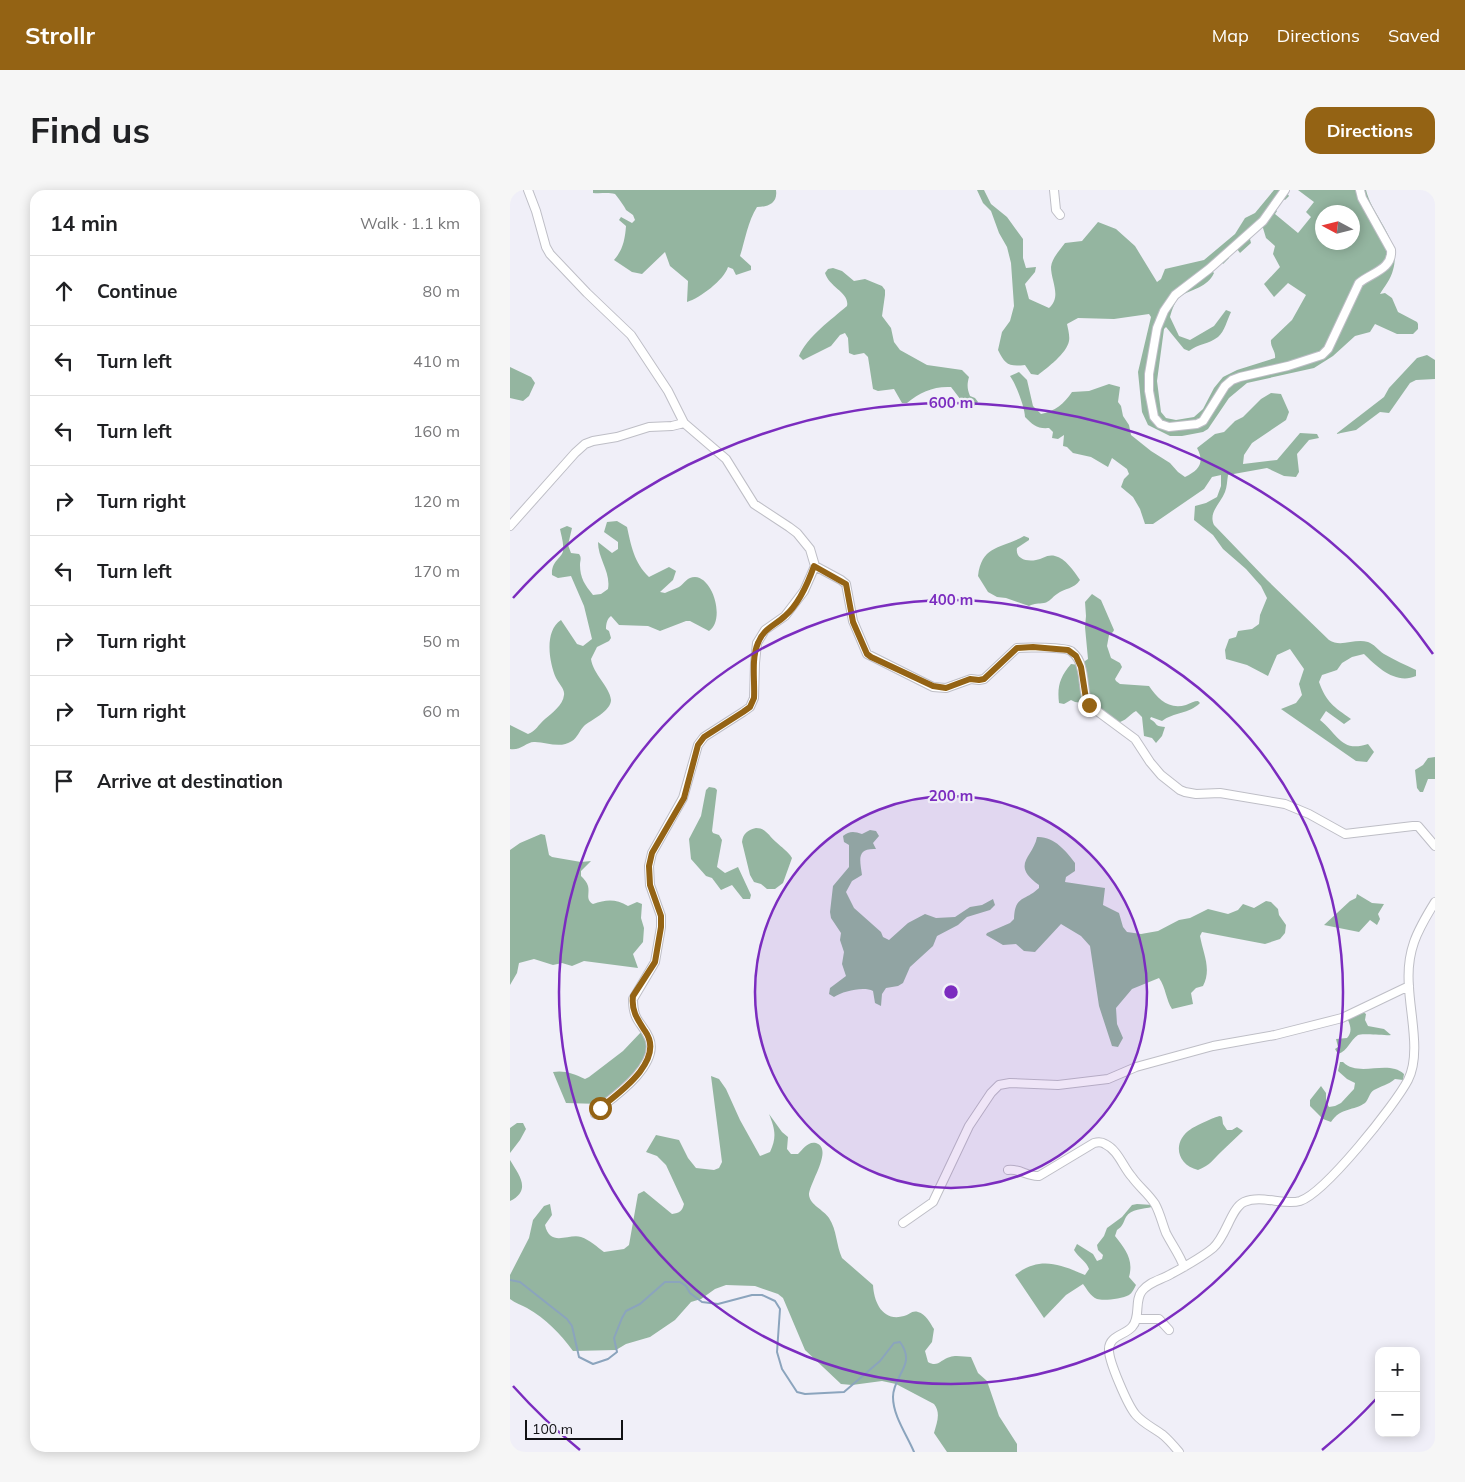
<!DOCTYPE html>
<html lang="en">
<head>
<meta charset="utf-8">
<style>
	:root { --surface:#fff; --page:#f6f6f6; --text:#202124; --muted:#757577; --line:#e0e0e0; --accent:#946314 }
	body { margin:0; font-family:Mulish,sans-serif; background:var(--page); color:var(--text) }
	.controls { position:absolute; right:15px; bottom:15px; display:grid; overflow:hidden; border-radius:10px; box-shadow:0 2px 12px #0003 }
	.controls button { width:45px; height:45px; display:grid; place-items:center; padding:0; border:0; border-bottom:1px solid var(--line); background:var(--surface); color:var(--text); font:25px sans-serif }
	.compass { position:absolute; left:805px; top:15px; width:45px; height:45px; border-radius:50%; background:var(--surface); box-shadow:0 2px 12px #0003; rotate:277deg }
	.scale { position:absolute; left:15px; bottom:12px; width:98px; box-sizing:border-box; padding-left:5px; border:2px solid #111114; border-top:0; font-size:14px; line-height:18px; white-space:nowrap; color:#111114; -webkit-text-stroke:4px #f0eff8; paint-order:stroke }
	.stop { position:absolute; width:15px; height:15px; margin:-11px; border:4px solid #946314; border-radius:50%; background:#fff }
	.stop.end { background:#946314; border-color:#fff; box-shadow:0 1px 5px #0008 }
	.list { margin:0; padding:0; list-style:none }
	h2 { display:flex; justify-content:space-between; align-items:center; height:65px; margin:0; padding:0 20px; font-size:21px }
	h2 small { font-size:16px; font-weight:400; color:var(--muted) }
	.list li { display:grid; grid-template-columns:32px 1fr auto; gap:15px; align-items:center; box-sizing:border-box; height:70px; padding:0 20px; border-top:1px solid var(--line) }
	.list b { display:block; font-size:19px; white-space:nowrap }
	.list em { font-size:16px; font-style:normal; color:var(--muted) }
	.icon { flex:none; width:28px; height:28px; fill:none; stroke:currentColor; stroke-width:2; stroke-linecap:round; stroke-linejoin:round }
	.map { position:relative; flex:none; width:925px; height:1262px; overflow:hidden; border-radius:15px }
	header { display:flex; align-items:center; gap:30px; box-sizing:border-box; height:70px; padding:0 25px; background:var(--accent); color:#fff }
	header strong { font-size:24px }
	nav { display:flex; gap:28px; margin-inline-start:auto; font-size:18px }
	.intro { display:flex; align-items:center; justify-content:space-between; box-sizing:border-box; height:120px; padding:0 30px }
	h1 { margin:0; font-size:35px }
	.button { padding:12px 22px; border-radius:15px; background:var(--accent); color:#fff; font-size:18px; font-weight:700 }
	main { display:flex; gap:30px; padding:0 30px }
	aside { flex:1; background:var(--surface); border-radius:15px; box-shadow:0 2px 12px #0003 }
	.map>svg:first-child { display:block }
	.forest { fill:#94b5a0; fill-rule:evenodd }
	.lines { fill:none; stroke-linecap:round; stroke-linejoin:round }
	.stream { stroke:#8ba4bd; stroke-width:2 }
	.minor-casing { stroke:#bebec6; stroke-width:10 }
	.minor { stroke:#fff; stroke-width:8 }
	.route { stroke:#946314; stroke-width:6 }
	.ring { fill:none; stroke:#7b2cbf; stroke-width:2.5 }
	.centre { fill:#7b2cbf; stroke:#f0eff8; stroke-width:2.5 }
	.ring-label { font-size:15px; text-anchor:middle; font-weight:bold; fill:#7b2cbf; stroke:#f0eff8; stroke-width:4.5; stroke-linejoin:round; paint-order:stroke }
</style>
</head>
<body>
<header>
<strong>Strollr</strong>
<nav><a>Map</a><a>Directions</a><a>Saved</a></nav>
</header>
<div class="intro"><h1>Find us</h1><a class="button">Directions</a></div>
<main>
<aside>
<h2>14 min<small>Walk · 1.1 km</small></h2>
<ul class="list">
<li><svg class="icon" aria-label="ahead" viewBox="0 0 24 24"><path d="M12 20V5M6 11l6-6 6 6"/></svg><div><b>Continue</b></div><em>80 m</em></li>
<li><svg class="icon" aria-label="left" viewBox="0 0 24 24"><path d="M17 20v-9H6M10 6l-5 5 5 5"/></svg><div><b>Turn left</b></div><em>410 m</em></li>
<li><svg class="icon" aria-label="left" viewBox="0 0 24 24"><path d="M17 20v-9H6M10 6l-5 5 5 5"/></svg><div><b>Turn left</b></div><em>160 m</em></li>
<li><svg class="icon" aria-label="right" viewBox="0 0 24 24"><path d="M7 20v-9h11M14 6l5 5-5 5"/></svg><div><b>Turn right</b></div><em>120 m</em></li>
<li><svg class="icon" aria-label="left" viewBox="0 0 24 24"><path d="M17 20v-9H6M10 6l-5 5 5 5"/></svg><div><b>Turn left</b></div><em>170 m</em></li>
<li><svg class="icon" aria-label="right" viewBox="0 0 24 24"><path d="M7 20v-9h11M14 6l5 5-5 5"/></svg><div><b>Turn right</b></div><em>50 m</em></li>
<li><svg class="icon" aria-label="right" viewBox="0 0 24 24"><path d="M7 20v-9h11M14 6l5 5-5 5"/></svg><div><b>Turn right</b></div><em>60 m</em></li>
<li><svg class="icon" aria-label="arrive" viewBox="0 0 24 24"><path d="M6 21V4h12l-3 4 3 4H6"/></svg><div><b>Arrive at destination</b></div></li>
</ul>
</aside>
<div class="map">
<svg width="925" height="1262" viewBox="0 0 925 1262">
	<rect width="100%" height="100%" fill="#f0eff8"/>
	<path class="forest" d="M 83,0 L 266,0 C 268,13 258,17 247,17 C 238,31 235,50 230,66 L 241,76 L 241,80 L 226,85 L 223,79 L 218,77 C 214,90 190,108 177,112 L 178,91 L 160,76 L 155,62 L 132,84 L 122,82 L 104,70 C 113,60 115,49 116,36 L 109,30 L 111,27 L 122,33 L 125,30 L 123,25 L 116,20 C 115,17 107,6 105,4 C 97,2 91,4 83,3 Z
		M 467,0 L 474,0 L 481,14 L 497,27 L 513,49 L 513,68 L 516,78 L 526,77 L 525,82 L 515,94 L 519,109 L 539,118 C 552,107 541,91 541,77 C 542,68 550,60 555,53 L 572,51 L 588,32 L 606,39 L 625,56 L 647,92 L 651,89 L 655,79 L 694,70 L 725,44 L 735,28 L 745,23 L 764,0 L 779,0 L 777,3 L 779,6 L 775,10 L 773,9 L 766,20 L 767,21 L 765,24 L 788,43 L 801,27 L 796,22 L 804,12 L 788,0 L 856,0 C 862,26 892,51 883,80 C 881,89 874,97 870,104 L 875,103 L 882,108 L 888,122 L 907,132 L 908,134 L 908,139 L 903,144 L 887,144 L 865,134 L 860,142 L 845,146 L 823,166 L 804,178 L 737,193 L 719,208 L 698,239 L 693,242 L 672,246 L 660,246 L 638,235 L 632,222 L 628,182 L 641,127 L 639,124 L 604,129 L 568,128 L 557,134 C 558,139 560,146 559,151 C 557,163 537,178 528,185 L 521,184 L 515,175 C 498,177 495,174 488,160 L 492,142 L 500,131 L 504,116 L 501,73 L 497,57 L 489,43 L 481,21 L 473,13 ZM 812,22 L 842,22 L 842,52 L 812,52 ZM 749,38 L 753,38 L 756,48 L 765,56 L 763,64 L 770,77 L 754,94 L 764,107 L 778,93 L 796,105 L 782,130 L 761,150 C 760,157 766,161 765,168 L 727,180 L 713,187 L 704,198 L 693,219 L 684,227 L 666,230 L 656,228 L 651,222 L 647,191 L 654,139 L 656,137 L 674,159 L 679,161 C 688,154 699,154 708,147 C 715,141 717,130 721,122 L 716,120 L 704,136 L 680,150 L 669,146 L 660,127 C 662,120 665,110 671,106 C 683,98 697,98 704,83 L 702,81 L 712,72 L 713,74 L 719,68 L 718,65 L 724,55 L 730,63 L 741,53 L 740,49 Z
		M 323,78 L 332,81 L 344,91 L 355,89 L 372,96 L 375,100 L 375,105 L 372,126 L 381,138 L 384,152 L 390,160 L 417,175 L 452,180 L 459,187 C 457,194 457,199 460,206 L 465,208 L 468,212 L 464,216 L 454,214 L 441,197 C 424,196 410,202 397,213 L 392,213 L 384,199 L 368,201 L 363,199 L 358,167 L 354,163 L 344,165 L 339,163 L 338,148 L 335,143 L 330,145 L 321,156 L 293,170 L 289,166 C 297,147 322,129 337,116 C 340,103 319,97 315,83 L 318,79 Z
		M 917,165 L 925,170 L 925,189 L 906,190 L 900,193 L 879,223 L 870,222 L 846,240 L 826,244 L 874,207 L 879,198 L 907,168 Z
		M 0,177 L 21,187 L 25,193 L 19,206 L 13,211 L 0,208 Z
		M 509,182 L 517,190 L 523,216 L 531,224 C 545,221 554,214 562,202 L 579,201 L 599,194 L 610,197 L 608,212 L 611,216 L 613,226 L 619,235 L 621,245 L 641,261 L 660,273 L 668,282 L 675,287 C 689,280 695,273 687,258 L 705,244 L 714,242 L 725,231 L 733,227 L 751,209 L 761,203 L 771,204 L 779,222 L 776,230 L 742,253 L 734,265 L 733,274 L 767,270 L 790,243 L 807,244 L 809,248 L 799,250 L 787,264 L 789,282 L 786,287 L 774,286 L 757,278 L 718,285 C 717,291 717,297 715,302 C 711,313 698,322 704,335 L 757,390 L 819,450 C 831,458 844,448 858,452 C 864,454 868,460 874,464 C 884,470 896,475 906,480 L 906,486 C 886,495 867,477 854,464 L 842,467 L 832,473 L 827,480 L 812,485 L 809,492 C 816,512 824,517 841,529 L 834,534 L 816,521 L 810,530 C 828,544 831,563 858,554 L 864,562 L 857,572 L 846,571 L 771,519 L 786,513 L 792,505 L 789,494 L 794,479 L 780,459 L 767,465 L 758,486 L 737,475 L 716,469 L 715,460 L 719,449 L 726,447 L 728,441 L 742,439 L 749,434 L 750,425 L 757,408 L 751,396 L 736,379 L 713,359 L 703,345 L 684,330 L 685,316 L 696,313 L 707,307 L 711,296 L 711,285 L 702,287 L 694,299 L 643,334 L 635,334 L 630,319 L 623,307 L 611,297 L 614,289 L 619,284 L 617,279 L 602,268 L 598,277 L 581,267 L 563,263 L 557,257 L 553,256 L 554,245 L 548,249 L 542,248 L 543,242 L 539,238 C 527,239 523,235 515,227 C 515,218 506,194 500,186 Z
		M 107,331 L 117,337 C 121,355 124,373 139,387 L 159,377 L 166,381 L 163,390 L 150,402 L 155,403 C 159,401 165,399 169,397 C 175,393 177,387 185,387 C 204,388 215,431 199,441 L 180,431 L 176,431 L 150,441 L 138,436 L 109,435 L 101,426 C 97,429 96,434 96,439 L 99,441 L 101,448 L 99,451 L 87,457 L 81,469 C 83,484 100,497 101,510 C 101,521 81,530 74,536 C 70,540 67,548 62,551 C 50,559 37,552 25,552 C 17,551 11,561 0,559 L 0,535 L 18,544 C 26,541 28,535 35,529 C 42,523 53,515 54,505 C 55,499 49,494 46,488 C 39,472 34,441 51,430 L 67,454 L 73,456 L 82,449 L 74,416 L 61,386 L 48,388 L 42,385 C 41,370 53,368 53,360 C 54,353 51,345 50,339 L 57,336 L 62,338 L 58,355 L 61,363 L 69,364 C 72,368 70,370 70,375 C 70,388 75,395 83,405 L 91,404 L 98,399 C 101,382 88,369 88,352 L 102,363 L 108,359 L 108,352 L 94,342 L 97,332 Z
		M 514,346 L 519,348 L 519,350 L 507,358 C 505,369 517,372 526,370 C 533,369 537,364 545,366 C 555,368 564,381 570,390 C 564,399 555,398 547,404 C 542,407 540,412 534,413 C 528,414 525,413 519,416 L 496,408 L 487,407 L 478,402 L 468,386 C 472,354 492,359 514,346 Z
		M 582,404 L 591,410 L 604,440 L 603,442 L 599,445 L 597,456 L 601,468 L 610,473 L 612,477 L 605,489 L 606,491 L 610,494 L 639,496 C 648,509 659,520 676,515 C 681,513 684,511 688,511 L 690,513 C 679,524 664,522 652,531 L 641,527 L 640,529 C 649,534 643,536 655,537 L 652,546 L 646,553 L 642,548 L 634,546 L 632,527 L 626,521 C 619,525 616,531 607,533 L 581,514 L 565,512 L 561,510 L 554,514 L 549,513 C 547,496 550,487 561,474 L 569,475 L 578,469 L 575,437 L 576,426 L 575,412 Z
		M 925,567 L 925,589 L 918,589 L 913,602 L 910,602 L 907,598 L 905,580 L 913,575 L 918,568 Z
		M 199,597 L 205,598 L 207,600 L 202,641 L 203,643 L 209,645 L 212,650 L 207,677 L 215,683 L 228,677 L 241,705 L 240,709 L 233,709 L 222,695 L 211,700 L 202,688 L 196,686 L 181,669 L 179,649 L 191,626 L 196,600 Z
		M 246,638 C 256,638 259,646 266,652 C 272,658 278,661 282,668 L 273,693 L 265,699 L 257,699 L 251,694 L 244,692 L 240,685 L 232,652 C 233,643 238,640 246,638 Z
		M 360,640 L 366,641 L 369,646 L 363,653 L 366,659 C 346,658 350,670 352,685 L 342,691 L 336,702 L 344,718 L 371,742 L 373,747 L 379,750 L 398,733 L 415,724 L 426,728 L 445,727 L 460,717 L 472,715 L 483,709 L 485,715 L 480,720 L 457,727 L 448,735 L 427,746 L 423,756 L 400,777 L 393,793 L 388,796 L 376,798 L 372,804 L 371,816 L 365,813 L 363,801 C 354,796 333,801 324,807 L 319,804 L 320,798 L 336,786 L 332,774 L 334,762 L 330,750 L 331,743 L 321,728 L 320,722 L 323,696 L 339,677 L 339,655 L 334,652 L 333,646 C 339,641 344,641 352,644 Z
		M 31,644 L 35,645 L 39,665 L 42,667 L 71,672 L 81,671 L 71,681 L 71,686 C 74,689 77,692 78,696 C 80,704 75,709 83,714 C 97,709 106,709 118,716 L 127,712 L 132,714 L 131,728 L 134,738 L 133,752 L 123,764 L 128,778 L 74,771 L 62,776 L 52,773 L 43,775 L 24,769 L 9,773 L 7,783 L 0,795 L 0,660 L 10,653 Z
		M 527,647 C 544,646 556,661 565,673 L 565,681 L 556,687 L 555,692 L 595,698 L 593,715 L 609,723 L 613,737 L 617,742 L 631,744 L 648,741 L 669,730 L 680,728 L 698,719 L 718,724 L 728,720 L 733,714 L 744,718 L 756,711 L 761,712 L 768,719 L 769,725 L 776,735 L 775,743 L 770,749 L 755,754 L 692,742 L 690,746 C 693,763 702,779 693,796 L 686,798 L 681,803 L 683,814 L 662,819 C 656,810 656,798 649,788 L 622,799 L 606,818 L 607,834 L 613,848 L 608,857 L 602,856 L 589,816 L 580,756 L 571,746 L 551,734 L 525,762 L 514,761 L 506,754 L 493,755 L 476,745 L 477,743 L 500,733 L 504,729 C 505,705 514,712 529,698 L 529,695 C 500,674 523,668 527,647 Z
		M 847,704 L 862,713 L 874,714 L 868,724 L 870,729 L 867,735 L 860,730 L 849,742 L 814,735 L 840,711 L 846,708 Z
		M 853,822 L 856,824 L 855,830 L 858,836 L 874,839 L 881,845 C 874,846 853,843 848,845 C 840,850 838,861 828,864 L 825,859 L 828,857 L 826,849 L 837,848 C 842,842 841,837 838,830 Z
		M 132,841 L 138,851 L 137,863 L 128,882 L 90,914 L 56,913 L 43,882 C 55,880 64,884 75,889 L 79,887 L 113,861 Z
		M 830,872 L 833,872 C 849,888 878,869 894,884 L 893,890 L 885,889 C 878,895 871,896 864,900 C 859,903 859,909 855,913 C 844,921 831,917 821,932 L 813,929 L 800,916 L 800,910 L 811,896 L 816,903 L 816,912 L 819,917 L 825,916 L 831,913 L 844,899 L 845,893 L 837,889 L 828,881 Z
		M 201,886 L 209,889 L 216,899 L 230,930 L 250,966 L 260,962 C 267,947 265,939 259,924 L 272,942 L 278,947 L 277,959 L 281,964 L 288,964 C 293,959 298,951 306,953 C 324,959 299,993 299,1005 C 300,1015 314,1020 319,1028 C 327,1040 326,1055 332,1068 L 363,1095 C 364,1113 373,1132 394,1126 C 399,1125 402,1120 408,1122 C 416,1124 420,1133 424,1139 L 422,1152 L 415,1161 L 418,1172 C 428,1178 431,1169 440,1167 C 446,1165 455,1167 461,1167 L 468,1183 L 477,1191 L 489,1226 L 507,1254 L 507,1262 L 437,1262 L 424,1243 C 427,1232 431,1223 424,1214 L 386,1194 L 372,1191 L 342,1195 L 331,1194 L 295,1160 L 273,1108 L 268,1104 L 245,1096 L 216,1095 L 205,1099 L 191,1109 L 181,1112 L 165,1130 L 140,1147 L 116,1154 L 106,1160 L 63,1161 C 50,1143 36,1129 17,1118 C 12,1115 5,1113 0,1109 L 0,1085 L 19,1048 L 23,1030 L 34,1016 L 40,1014 L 42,1025 L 35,1035 C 40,1058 59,1043 71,1047 C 80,1050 87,1057 94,1062 L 114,1059 L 119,1055 L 128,1004 L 134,1001 L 162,1024 C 170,1023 172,1021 174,1014 L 156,975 L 147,966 L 136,962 L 146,945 L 169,950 L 178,968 L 186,978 L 204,980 L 209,978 L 212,972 Z
		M 710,926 L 712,927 L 713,934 L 717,940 L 722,940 L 727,937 L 733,941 C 726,948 719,954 712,961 C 703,969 701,975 688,980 C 666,975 662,951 681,939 C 686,936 704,927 710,926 Z
		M 7,933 L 13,933 L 16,939 L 10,950 L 0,963 L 0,938 Z
		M 0,970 C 9,985 22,1000 0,1011 Z
		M 627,1014 L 643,1015 L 642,1017 C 633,1019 621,1019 616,1027 C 613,1033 613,1036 607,1040 L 605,1046 C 615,1059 624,1069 619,1087 L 626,1095 C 624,1099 622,1103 619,1105 C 612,1109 593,1111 587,1109 C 580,1106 577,1099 573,1094 L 556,1105 L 534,1128 L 505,1085 C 530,1066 549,1074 575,1085 L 579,1079 C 577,1072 568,1067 564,1060 L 567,1054 L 583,1064 L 587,1071 L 592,1069 L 593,1065 L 588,1060 L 587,1055 L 594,1046 L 597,1038 L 612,1027 L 622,1015 Z"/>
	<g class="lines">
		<path class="stream" d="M 0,1090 L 10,1092 L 57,1129 L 62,1136 L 69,1167 L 83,1174 L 98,1169 L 107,1162 L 104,1148 L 112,1128 L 116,1121 L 130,1114 L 155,1092 L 170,1092 L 176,1096 L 180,1103 L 192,1112 L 208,1114 L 242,1105 L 252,1105 L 265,1111 L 270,1119 L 267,1162 L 272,1179 L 287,1202 L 295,1204 L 334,1202 L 370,1171 L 384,1153 L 390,1152 C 407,1175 383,1185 383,1207 C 383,1226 397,1245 404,1262"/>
		<g class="minor-casing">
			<path id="minor" d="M 18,0 L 26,21 L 36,57 L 40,64 L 77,103 L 121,145 L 158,201 L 174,233 L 216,269 L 244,314 L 279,337 L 287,343 L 300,359 L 305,376 L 294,401 L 275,426 L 255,440 L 247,453 L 245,473 L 244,508 L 240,517 L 233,522 L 194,547 L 188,555 L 173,608 L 142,663 L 139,676 L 140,695 L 151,726 L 151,737 L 145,772 L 123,809 C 123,832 132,832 139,848 C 150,874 107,905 90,918 L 85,924
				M 544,0 L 546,20 L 550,25
				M 775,0 L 753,31 L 699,79 L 665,105 L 654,121 L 647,138 L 639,184 L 639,201 L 644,227 L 650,234 L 659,237 L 687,234 L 693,231 L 715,196 L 722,190 L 730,187 L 778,176 L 812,165 L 818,159 L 849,93 C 861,83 883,79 881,60 L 852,8 L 850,0
				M 0,336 L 65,263 L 75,254 L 83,251 L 107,247 L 139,237 L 162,236 L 174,233
				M 305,376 L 331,390 L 336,394 L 343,431 L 357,464 L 423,497 L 436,498 L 461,489 L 469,490 L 474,489 L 507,458 C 516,457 554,457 561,461 C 566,465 570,471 571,477 C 575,490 573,504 579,515 L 625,549 L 640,572 L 651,585 L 670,600 L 675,602 L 686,604 L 710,603 L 775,614 L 799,624 L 835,644 L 903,636 L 908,636 L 925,656
				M 498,980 C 509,978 518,987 529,986 L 584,953 C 588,952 592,952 595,954 C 608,960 613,977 622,987 C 629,997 638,1003 645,1014 C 650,1023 652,1033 656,1043 C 662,1055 670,1065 674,1077
				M 393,1033 L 423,1012 L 459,936 L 481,903 L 489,895 L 500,893 L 548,895 L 598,889 L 626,877 L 703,856 L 765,845 L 832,828 L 899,796
				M 626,1129 L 649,1129 L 659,1140
				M 669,1262 C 664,1256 659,1250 653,1245 C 644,1238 634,1234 626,1225 C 618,1216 598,1170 599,1159 C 599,1146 615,1145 622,1137 C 631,1127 624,1111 632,1101 C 640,1091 651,1090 661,1084 C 676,1076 691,1068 703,1058 C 716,1047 721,1018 734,1012 C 752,1004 773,1016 790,1011 C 815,1003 885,915 898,890 C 911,865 900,824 899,797 C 896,761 907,741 925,712"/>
		</g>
		<use href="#minor" class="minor"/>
	</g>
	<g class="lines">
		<path class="route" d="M 90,918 C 109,903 156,870 135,841 C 128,830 121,821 123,806 L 145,772 L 151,737 L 151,726 L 140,695 L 139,676 L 142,663 L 174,608 L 188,555 L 194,547 L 233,522 L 240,517 L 244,508 C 245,491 241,469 248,453 C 253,439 264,436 275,426 C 289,414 298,393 304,376 L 336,394 L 343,432 L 357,464 L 361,467 L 423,496 L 436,498 L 460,489 L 469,490 L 474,489 L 507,458 L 523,457 L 558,460 L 566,466 L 571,477 L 576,509 L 579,515"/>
	</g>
	<circle cx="441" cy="802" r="196" fill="#7b2cbf" fill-opacity=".12"/>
	<g class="ring">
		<circle cx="441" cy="802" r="196"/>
		<circle cx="441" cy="802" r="392"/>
		<path d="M868 1207A589 589 0 0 1 812 1260M70 1260A589 589 0 0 1 3 1196M3 408A589 589 0 0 1 923 464"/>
	</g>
	<circle cx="441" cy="802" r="8" class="centre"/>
	<g class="ring-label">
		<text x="441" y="218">600 m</text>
		<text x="441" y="415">400 m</text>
		<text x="441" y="611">200 m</text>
	</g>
</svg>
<div class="controls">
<button>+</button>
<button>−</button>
</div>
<svg class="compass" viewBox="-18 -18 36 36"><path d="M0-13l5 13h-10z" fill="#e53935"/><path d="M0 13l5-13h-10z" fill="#757577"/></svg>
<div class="scale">100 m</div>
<div class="stop" style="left:90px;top:918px"></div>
<div class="stop end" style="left:579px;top:515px"></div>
</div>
</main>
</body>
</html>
